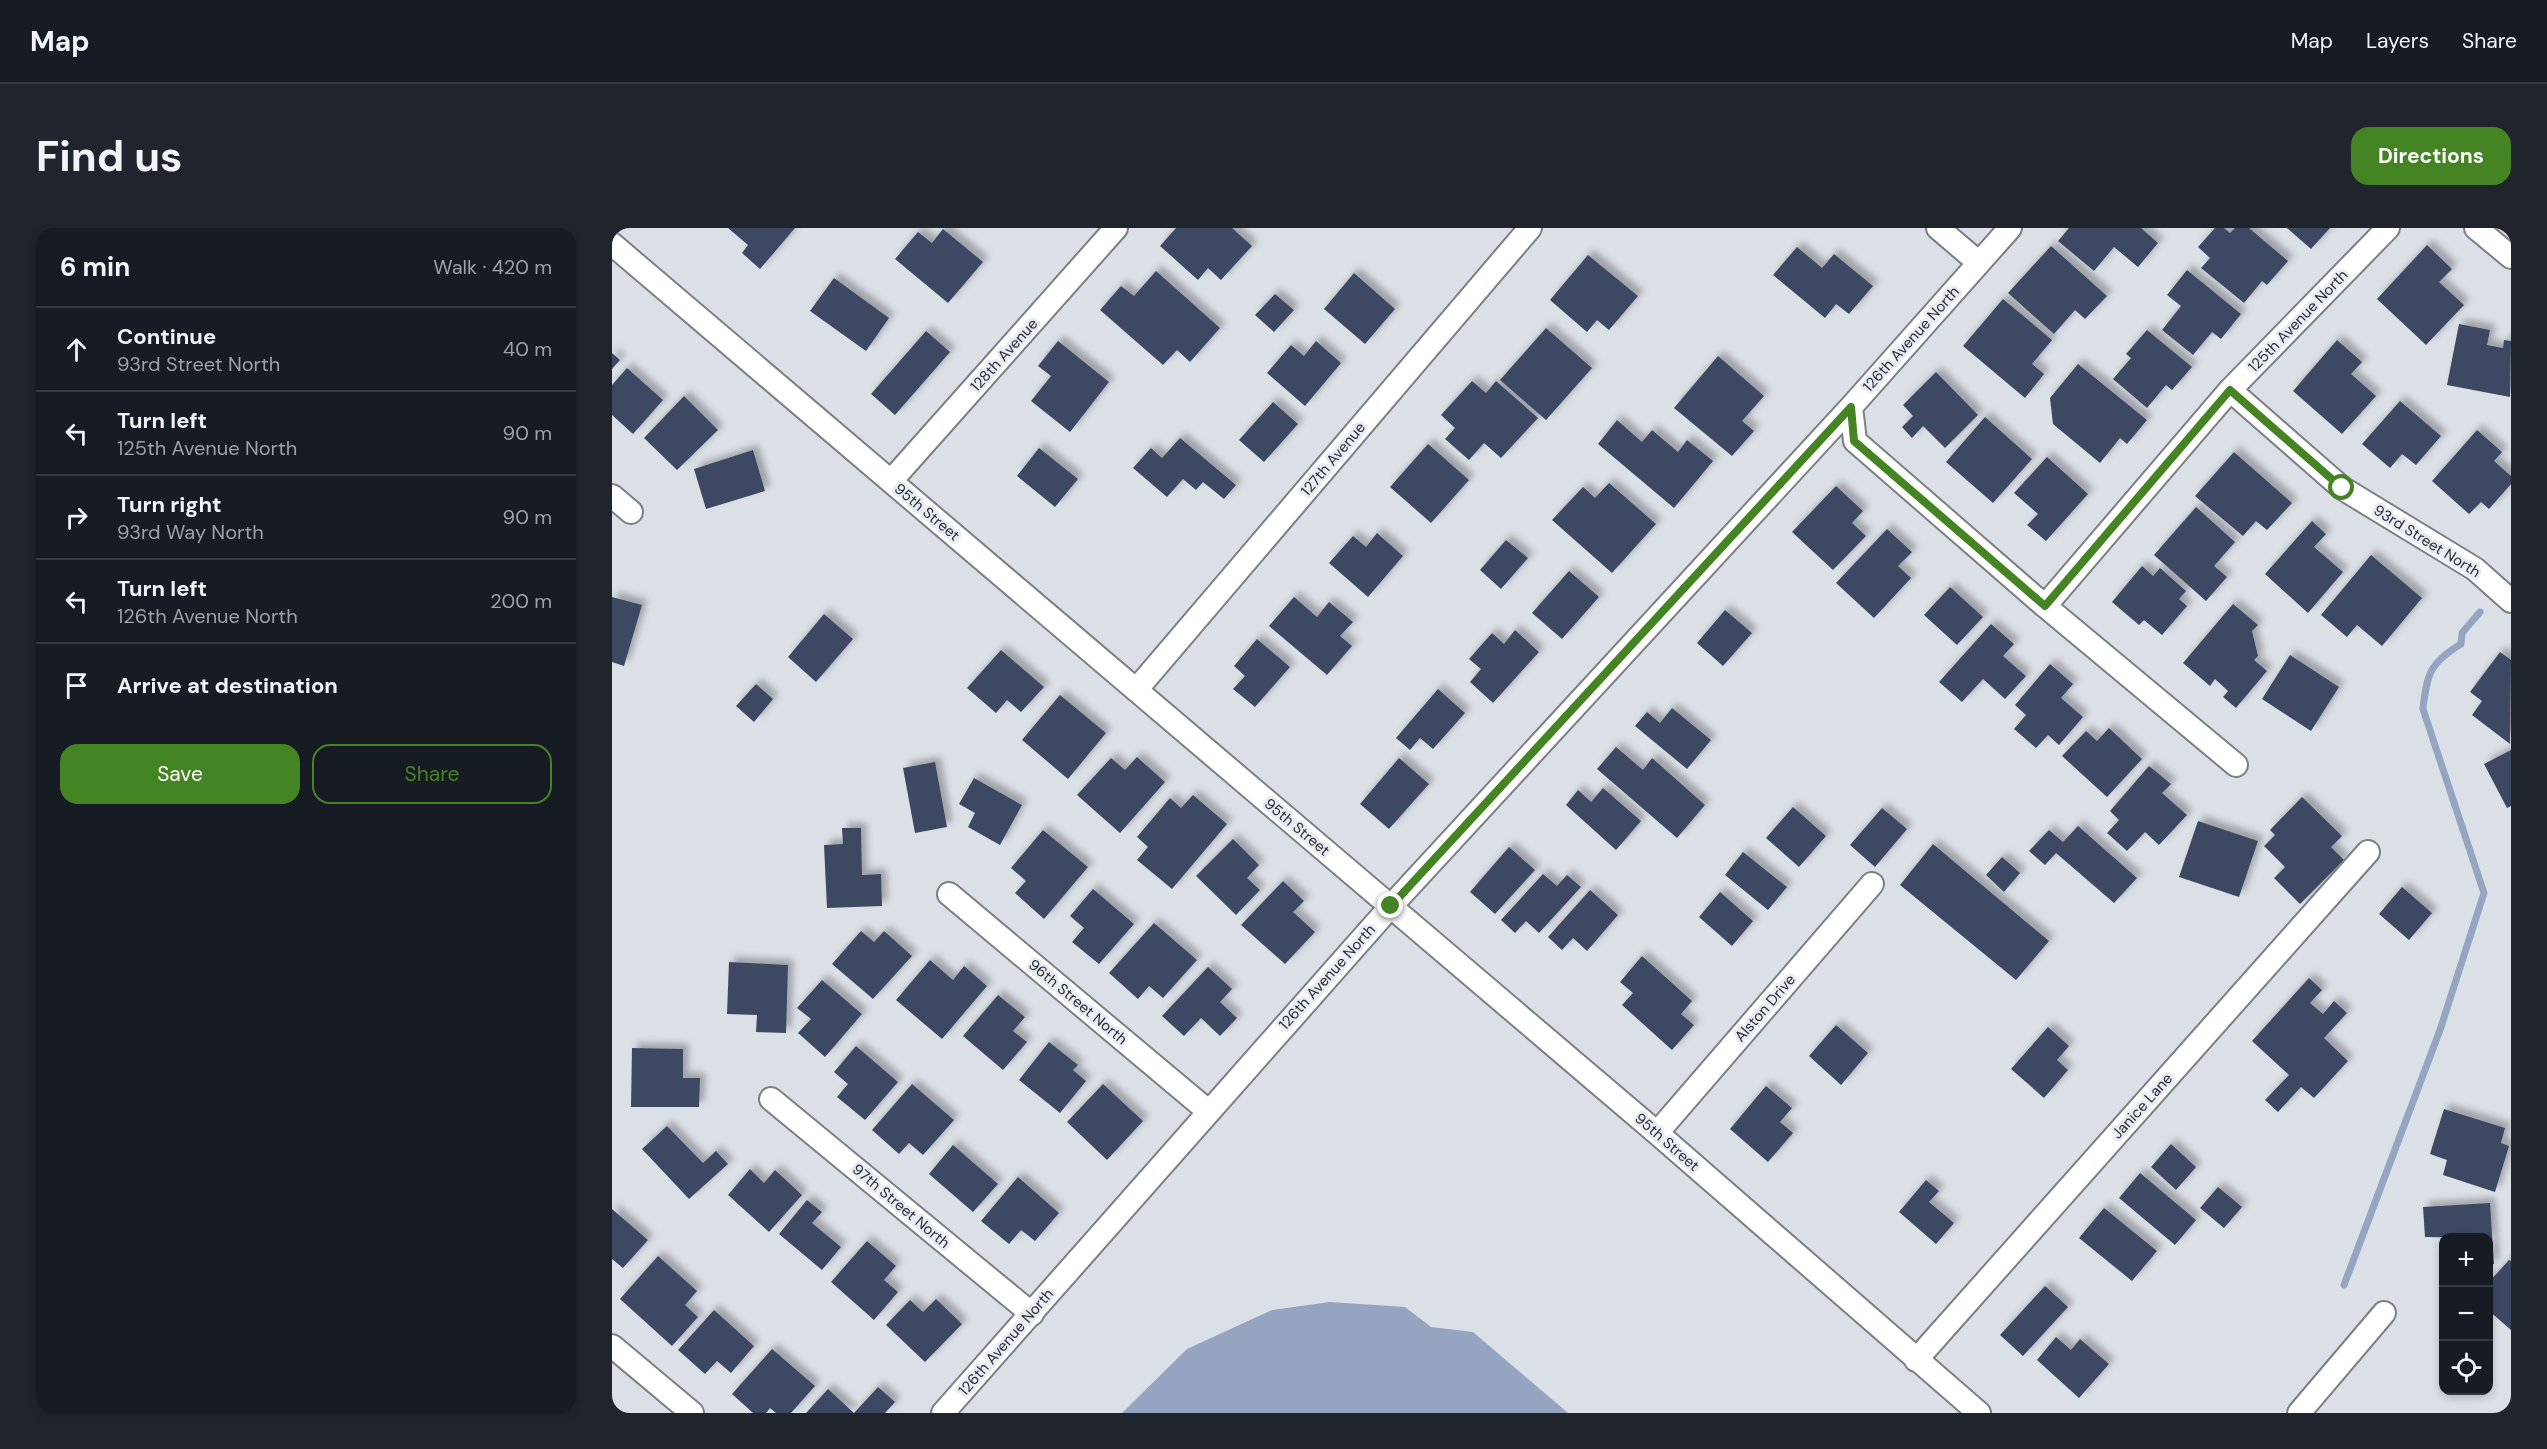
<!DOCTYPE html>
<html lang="en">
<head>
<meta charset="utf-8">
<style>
	:root { --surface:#171b24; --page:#20242c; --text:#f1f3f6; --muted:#9ea1a6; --line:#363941; --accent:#458423 }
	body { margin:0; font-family:"DM Sans",sans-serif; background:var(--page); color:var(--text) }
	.controls { position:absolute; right:18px; bottom:18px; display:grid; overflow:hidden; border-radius:12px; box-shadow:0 3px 9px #0003 }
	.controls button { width:54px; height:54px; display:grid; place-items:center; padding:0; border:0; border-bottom:2px solid var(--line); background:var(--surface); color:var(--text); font:30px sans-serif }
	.stop { position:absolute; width:18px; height:18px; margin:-14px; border:4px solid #458423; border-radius:50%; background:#fff }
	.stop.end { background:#458423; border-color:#fff; box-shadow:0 2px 6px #0008 }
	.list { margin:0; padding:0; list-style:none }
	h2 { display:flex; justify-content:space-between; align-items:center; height:78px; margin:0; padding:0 24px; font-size:26px }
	h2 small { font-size:20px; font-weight:400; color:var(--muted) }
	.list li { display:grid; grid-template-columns:39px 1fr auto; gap:18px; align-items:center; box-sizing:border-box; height:84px; padding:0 24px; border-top:2px solid var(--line) }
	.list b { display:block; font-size:22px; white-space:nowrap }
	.list p { margin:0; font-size:20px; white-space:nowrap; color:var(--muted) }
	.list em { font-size:20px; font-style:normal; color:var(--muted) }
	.actions { display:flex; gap:12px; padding:18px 24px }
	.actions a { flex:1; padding:14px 0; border:2px solid var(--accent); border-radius:18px; text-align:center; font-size:21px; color:var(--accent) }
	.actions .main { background:var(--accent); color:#fff }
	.icon { flex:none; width:33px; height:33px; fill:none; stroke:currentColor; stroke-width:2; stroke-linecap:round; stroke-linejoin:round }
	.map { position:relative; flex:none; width:1899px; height:1185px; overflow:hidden; border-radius:18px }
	header { display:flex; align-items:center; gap:36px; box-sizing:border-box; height:84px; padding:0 30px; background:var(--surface); border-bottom:2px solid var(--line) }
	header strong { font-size:28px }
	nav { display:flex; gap:33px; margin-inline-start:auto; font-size:21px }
	.intro { display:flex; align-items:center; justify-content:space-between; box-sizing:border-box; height:144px; padding:0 36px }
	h1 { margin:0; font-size:42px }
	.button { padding:15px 27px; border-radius:18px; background:var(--accent); color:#fff; font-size:21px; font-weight:700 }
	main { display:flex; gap:36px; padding:0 36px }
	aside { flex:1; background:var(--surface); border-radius:18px; box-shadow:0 3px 9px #0003 }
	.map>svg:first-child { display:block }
	.water { fill:#95a4c1 }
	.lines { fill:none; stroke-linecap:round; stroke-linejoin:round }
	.stream { stroke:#95a4c1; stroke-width:7 }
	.building { fill:#3d4963; filter:url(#shadow) }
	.minor-casing { stroke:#7c7f86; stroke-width:26 }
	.minor { stroke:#fff; stroke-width:22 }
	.route { stroke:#458423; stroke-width:8 }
	.labels { text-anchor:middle; stroke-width:6; stroke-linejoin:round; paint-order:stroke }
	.street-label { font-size:15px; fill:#2b2c2f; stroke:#e8ecf4 }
</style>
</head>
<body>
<header>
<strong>Map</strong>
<nav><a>Map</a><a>Layers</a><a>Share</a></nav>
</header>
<div class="intro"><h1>Find us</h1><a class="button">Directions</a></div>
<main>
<aside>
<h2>6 min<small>Walk · 420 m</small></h2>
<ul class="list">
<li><svg class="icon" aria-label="ahead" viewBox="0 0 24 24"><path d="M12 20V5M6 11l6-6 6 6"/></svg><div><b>Continue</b><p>93rd Street North</p></div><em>40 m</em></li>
<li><svg class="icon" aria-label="left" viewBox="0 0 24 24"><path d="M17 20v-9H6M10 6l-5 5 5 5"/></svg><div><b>Turn left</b><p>125th Avenue North</p></div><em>90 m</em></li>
<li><svg class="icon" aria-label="right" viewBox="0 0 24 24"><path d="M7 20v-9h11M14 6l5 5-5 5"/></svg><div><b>Turn right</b><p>93rd Way North</p></div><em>90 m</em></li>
<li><svg class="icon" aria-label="left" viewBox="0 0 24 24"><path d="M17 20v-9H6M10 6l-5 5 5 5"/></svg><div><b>Turn left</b><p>126th Avenue North</p></div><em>200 m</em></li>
<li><svg class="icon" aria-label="arrive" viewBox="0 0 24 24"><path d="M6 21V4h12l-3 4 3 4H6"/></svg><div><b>Arrive at destination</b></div></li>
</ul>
<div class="actions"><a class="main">Save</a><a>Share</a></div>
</aside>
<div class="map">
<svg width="1899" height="1185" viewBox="0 0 1899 1185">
	<defs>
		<filter id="shadow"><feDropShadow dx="5.5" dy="-5.5" stdDeviation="3" flood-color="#0004"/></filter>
	</defs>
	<rect width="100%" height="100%" fill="#dbdfe6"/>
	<path class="water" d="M 718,1074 L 793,1079 L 819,1099 L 861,1104 L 956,1185 L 510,1185 L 575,1121 L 660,1082 Z"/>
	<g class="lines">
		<path class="stream" d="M 1732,1057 L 1828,802 L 1872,665 L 1811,481 C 1815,445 1818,435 1849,416 L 1850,405 L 1868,384"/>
	</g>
	<path class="building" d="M 116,0 L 183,0 L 148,41 L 130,25 L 136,17 Z
		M 564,0 L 620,0 L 640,18 L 609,52 L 596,40 L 586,52 L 548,18 Z
		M 1457,0 L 1529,0 L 1546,15 L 1526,39 L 1502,19 L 1482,43 L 1446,13 Z
		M 1603,0 L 1612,0 L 1618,5 L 1623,0 L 1637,0 L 1676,33 L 1655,57 L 1650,53 L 1632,75 L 1589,40 L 1598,30 L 1586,19 Z
		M 1675,0 L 1718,0 L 1699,21 Z
		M 331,1 L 371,34 L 336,75 L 283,31 L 306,4 L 320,15 Z
		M 1815,17 L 1840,41 L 1827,54 L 1852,77 L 1814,117 L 1765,71 Z
		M 1439,18 L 1495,68 L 1473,91 L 1463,82 L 1442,106 L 1396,65 Z
		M 1185,19 L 1210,40 L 1222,26 L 1261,58 L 1237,86 L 1224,76 L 1213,90 L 1161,47 Z
		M 976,27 L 1026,68 L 997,102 L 985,92 L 975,104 L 938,72 Z
		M 1575,42 L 1629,86 L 1609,111 L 1600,104 L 1581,127 L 1550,102 L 1569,78 L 1555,67 Z
		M 544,43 L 608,100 L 578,134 L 565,122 L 551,137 L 488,82 L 509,58 L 522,68 Z
		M 742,45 L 783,81 L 753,116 L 712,81 Z
		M 222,50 L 277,90 L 254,123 L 198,83 Z
		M 663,66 L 682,82 L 662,104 L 643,87 Z
		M 1391,71 L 1440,112 L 1420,136 L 1432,146 L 1413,170 L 1351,118 Z
		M 1847,96 L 1878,102 L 1875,117 L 1891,120 L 1892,112 L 1899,113 L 1898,169 L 1835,157 Z
		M 934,100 L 980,140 L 934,192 L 888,152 Z
		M 1535,102 L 1580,139 L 1560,162 L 1554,157 L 1535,180 L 1501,151 L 1519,130 L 1514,126 Z
		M 314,103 L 338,124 L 283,187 L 259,166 Z
		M 1725,112 L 1750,134 L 1739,146 L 1764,168 L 1730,206 L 1681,163 Z
		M 446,113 L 497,154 L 458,204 L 419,173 L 439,148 L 426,138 Z
		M 704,113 L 729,135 L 693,178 L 655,145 L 679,117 L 692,128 Z
		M 0,125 L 8,132 L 0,141 Z
		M 1106,128 L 1152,168 L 1130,193 L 1142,203 L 1120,228 L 1062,180 Z
		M 1466,136 L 1535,192 L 1515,216 L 1508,210 L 1488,235 L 1441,196 L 1438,170 Z
		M 15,140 L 51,172 L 21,206 L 0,187 L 0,157 Z
		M 1324,144 L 1366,187 L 1333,220 L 1311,198 L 1300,210 L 1290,199 L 1301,188 L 1291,177 Z
		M 860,153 L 874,165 L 884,153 L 926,190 L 889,230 L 872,215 L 857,232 L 833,211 L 843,200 L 829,187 Z
		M 72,168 L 106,202 L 65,242 L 32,210 Z
		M 1788,173 L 1829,208 L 1804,237 L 1790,226 L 1778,240 L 1750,216 Z
		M 661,174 L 686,196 L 652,234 L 627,212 Z
		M 1373,189 L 1420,231 L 1381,275 L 1334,234 Z
		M 1005,192 L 1030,214 L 1040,202 L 1066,224 L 1075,212 L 1101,233 L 1062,280 L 986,216 Z
		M 1865,202 L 1890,224 L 1882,233 L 1899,248 L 1899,256 L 1877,281 L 1869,274 L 1857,286 L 1820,253 Z
		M 568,210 L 624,257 L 612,271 L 591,254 L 584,262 L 571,251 L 555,269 L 521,240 L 539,220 L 550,230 Z
		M 816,216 L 857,252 L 819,295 L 778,259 Z
		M 427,220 L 466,251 L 443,279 L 405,248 Z
		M 141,222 L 153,263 L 94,281 L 82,241 Z
		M 1622,224 L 1680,275 L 1655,302 L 1644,293 L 1631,308 L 1583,268 Z
		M 1435,229 L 1476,266 L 1434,313 L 1415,297 L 1426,286 L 1402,265 Z
		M 997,255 L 1044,296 L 1000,345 L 940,292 L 971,259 L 983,270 Z
		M 1224,258 L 1251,283 L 1240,295 L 1254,308 L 1221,342 L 1180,304 Z
		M 1584,279 L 1623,314 L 1602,338 L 1615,349 L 1594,373 L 1542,327 Z
		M 1700,293 L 1714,306 L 1702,319 L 1731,344 L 1696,385 L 1653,346 Z
		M 1275,301 L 1300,324 L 1286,338 L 1299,350 L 1262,390 L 1224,355 Z
		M 765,305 L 791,328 L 756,369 L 717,335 L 741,308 L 754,319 Z
		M 894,312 L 916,330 L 889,361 L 868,342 Z
		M 1759,327 L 1810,370 L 1770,418 L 1745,397 L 1735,409 L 1709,387 Z
		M 1530,338 L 1541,348 L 1548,340 L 1574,363 L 1567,371 L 1575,378 L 1550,407 L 1532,392 L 1527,397 L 1500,374 Z
		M 957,343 L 987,369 L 950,411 L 920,385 Z
		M 1338,359 L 1371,389 L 1345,417 L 1312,387 Z
		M 0,369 L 30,377 L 12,438 L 0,434 Z
		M 682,369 L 705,389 L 717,374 L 741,394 L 728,408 L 740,418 L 715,447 L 657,398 Z
		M 1621,376 L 1646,397 L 1640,403 L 1646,428 L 1642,432 L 1655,443 L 1624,480 L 1611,469 L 1616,463 L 1603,451 L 1598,458 L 1571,435 Z
		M 1113,382 L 1140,405 L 1111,438 L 1085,415 Z
		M 212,386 L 241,411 L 204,454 L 176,429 Z
		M 1379,396 L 1402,416 L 1391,428 L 1414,448 L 1393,471 L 1371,451 L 1350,474 L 1327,454 Z
		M 903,402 L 927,424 L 881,475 L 858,454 L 869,441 L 857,431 L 880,405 L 892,416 Z
		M 645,411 L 678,439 L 643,479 L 621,461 L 633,448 L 622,438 Z
		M 389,422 L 432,459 L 409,484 L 395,472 L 384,485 L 355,460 Z
		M 1888,424 L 1899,432 L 1898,516 L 1860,487 L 1870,473 L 1858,464 Z
		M 1678,427 L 1727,459 L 1699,503 L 1650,471 Z
		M 1438,436 L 1461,456 L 1449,470 L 1471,489 L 1447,517 L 1436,507 L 1424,520 L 1402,501 L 1414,487 L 1403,477 Z
		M 144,456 L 161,471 L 142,494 L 124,478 Z
		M 826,461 L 853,485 L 821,521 L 808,510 L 798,522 L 784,510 Z
		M 448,467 L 494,505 L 456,551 L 410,512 Z
		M 1060,480 L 1099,512 L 1075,541 L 1023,498 L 1035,484 L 1048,495 Z
		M 1497,500 L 1530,531 L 1495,569 L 1450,528 L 1474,503 L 1485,513 Z
		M 1004,519 L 1031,542 L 1040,530 L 1093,577 L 1065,610 L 985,541 Z
		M 1899,522 L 1899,578 L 1895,580 L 1872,536 Z
		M 525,529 L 553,554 L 508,605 L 465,567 L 499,530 L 513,542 Z
		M 787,530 L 817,556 L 777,601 L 748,576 Z
		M 323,534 L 335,599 L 303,605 L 291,540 Z
		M 1537,538 L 1559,556 L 1550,565 L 1575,587 L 1547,617 L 1533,604 L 1515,623 L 1495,605 L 1507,592 L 1498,583 Z
		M 362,550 L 410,577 L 388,617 L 356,599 L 363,585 L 347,576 Z
		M 991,560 L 1029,593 L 1004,622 L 954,577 L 966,562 L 979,574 Z
		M 581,567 L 615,596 L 560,661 L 525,632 L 536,619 L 525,609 L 558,570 L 569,580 Z
		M 1690,569 L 1730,608 L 1719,619 L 1732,632 L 1688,676 L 1662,650 L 1673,639 L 1652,618 L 1663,607 L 1658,602 Z
		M 1181,579 L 1214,608 L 1187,639 L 1154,610 Z
		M 1270,580 L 1295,601 L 1263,639 L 1238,617 Z
		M 1586,593 L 1646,613 L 1627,669 L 1567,649 Z
		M 1466,598 L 1525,650 L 1502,675 L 1444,625 L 1433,637 L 1417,623 L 1437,602 L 1451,614 Z
		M 230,600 L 249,600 L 250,647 L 269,646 L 270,678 L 215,680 L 212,617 L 231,616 Z
		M 431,602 L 476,639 L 432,691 L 403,665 L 414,653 L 399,640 Z
		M 621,611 L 647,637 L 635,650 L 648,662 L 624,687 L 584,648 Z
		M 1321,616 L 1437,713 L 1404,752 L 1288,657 Z
		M 897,619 L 923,642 L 883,686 L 858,664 Z
		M 1131,624 L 1175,659 L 1156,682 L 1113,647 Z
		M 1390,629 L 1408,645 L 1392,664 L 1374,647 Z
		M 931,646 L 945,658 L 955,647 L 969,659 L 927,705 L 914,693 L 903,705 L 889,692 Z
		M 671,653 L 692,673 L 681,684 L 703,704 L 673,736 L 629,697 Z
		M 1790,659 L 1820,685 L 1797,712 L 1767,686 Z
		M 481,661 L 522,696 L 487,736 L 460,714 L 472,700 L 458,688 Z
		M 978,662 L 1006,687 L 975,723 L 961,710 L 950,722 L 936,709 Z
		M 1108,664 L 1141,693 L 1120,718 L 1087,689 Z
		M 542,695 L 585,732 L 551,770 L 537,758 L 526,771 L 497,745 Z
		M 249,703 L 262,714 L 272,703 L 300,728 L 261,771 L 220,736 Z
		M 1030,728 L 1080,773 L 1069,786 L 1082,797 L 1060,822 L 1010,777 L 1021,765 L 1008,754 Z
		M 318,732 L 341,752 L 352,738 L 375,758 L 330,811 L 284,772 Z
		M 117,734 L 176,737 L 174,805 L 144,804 L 145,787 L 115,786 Z
		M 596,739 L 620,761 L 608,774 L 625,790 L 608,808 L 589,790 L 572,808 L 550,788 Z
		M 1697,750 L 1710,762 L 1698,775 L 1711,786 L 1722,773 L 1735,785 L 1712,810 L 1736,833 L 1702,870 L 1689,859 L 1666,884 L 1653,872 L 1677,847 L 1640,813 Z
		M 210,752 L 250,786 L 213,829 L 186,805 L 199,791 L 185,780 Z
		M 386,767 L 413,789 L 401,803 L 415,814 L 391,842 L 351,808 Z
		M 1224,797 L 1256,825 L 1229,857 L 1197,828 Z
		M 1436,799 L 1457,818 L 1445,832 L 1456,842 L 1432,870 L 1399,841 Z
		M 437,814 L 466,837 L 461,842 L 474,853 L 448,885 L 407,852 Z
		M 244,818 L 286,854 L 253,892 L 225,869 L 236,856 L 222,844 Z
		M 20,820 L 71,821 L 71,850 L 88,850 L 87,879 L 19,879 Z
		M 300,856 L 342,892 L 311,927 L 297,915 L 287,926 L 260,902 Z
		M 491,856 L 531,893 L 495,932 L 455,894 Z
		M 1154,858 L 1180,880 L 1168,894 L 1181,905 L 1156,934 L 1118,901 Z
		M 1832,881 L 1893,900 L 1889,915 L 1897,918 L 1883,964 L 1831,947 L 1835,932 L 1818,926 Z
		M 55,898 L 91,935 L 104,923 L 116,936 L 77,971 L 30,921 Z
		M 1559,916 L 1584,939 L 1564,962 L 1539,939 Z
		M 341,917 L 386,956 L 361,984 L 317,946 Z
		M 138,941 L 152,955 L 163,942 L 190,967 L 157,1004 L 116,967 Z
		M 1528,945 L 1584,992 L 1563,1017 L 1507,970 Z
		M 406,949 L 447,985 L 423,1013 L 409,1002 L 397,1016 L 369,993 Z
		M 1314,952 L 1327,963 L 1317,974 L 1342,995 L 1324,1016 L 1287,984 Z
		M 1606,959 L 1630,979 L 1612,1000 L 1588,980 Z
		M 195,972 L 210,984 L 200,995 L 229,1019 L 210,1042 L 167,1006 Z
		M 1878,975 L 1882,1036 L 1876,1036 L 1876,1010 L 1813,1009 L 1811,979 Z
		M 1492,980 L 1545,1023 L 1520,1053 L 1467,1010 Z
		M 0,981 L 36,1012 L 11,1040 L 0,1031 Z
		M 255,1013 L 284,1038 L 272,1052 L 286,1064 L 262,1092 L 219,1054 Z
		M 46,1028 L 85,1063 L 73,1077 L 86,1089 L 60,1118 L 8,1071 Z
		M 1897,1032 L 1899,1033 L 1899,1102 L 1876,1082 L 1876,1055 Z
		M 1433,1058 L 1456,1079 L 1411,1128 L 1388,1107 Z
		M 324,1071 L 350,1096 L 313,1134 L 274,1097 L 298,1072 L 311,1084 Z
		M 102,1082 L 142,1118 L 119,1145 L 105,1133 L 93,1146 L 66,1122 Z
		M 1444,1109 L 1459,1122 L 1468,1111 L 1497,1136 L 1467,1170 L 1425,1132 Z
		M 160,1121 L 203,1158 L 179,1185 L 164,1185 L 158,1180 L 154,1185 L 141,1185 L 120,1166 Z
		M 266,1159 L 283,1174 L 273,1185 L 194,1185 L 216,1161 L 242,1185 Z"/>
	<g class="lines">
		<g class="minor-casing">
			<path id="minor" d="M 1326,0 L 1367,35
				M 1864,0 L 1899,29
				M 0,16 L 1045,905 L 1367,1185
				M 1618,162 L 1730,260 L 1863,341 L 1899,373
				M 1239,179 L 1243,213 L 1433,378 L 1624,537
				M 279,253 L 504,0
				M 0,268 L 19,284
				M 1433,378 L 1618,162 L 1776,0
				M 524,462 L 918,0
				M 337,666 L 596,883
				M 159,871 L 420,1086
				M 1045,905 L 1260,656
				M 0,1118 L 80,1185
				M 1304,1132 L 1756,624
				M 331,1185 L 779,678 L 1239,179 L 1398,0
				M 1687,1185 L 1772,1085"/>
		</g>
		<use href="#minor" class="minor"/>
	</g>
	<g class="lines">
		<path class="route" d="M 779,678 L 1239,179 L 1242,213 L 1433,378 L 1618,162 L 1730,260"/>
	</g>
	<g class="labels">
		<g class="street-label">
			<text transform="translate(1686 93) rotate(-46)" y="5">125th Avenue North</text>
			<text transform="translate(1299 111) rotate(-48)" y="5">126th Avenue North</text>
			<text transform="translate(392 127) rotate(-48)" y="5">128th Avenue</text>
			<text transform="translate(721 231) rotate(-50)" y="5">127th Avenue</text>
			<text transform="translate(315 284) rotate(40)" y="5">95th Street</text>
			<text transform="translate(1815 313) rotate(32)" y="5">93rd Street North</text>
			<text transform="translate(685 599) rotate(40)" y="5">95th Street</text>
			<text transform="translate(715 749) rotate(-48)" y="5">126th Avenue North</text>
			<text transform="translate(466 774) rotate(40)" y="5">96th Street North</text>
			<text transform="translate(1153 780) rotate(-49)" y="5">Alston Drive</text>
			<text transform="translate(1530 878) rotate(-48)" y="5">Janice Lane</text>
			<text transform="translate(1055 914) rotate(41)" y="5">95th Street</text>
			<text transform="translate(289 978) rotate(40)" y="5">97th Street North</text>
			<text transform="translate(394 1114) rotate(-49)" y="5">126th Avenue North</text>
		</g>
	</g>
</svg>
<div class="controls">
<button>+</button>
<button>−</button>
<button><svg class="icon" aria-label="locate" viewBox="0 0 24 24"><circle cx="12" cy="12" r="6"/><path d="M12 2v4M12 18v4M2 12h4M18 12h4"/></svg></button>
</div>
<div class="stop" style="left:1730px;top:260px"></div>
<div class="stop end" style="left:779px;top:678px"></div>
</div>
</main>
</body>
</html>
